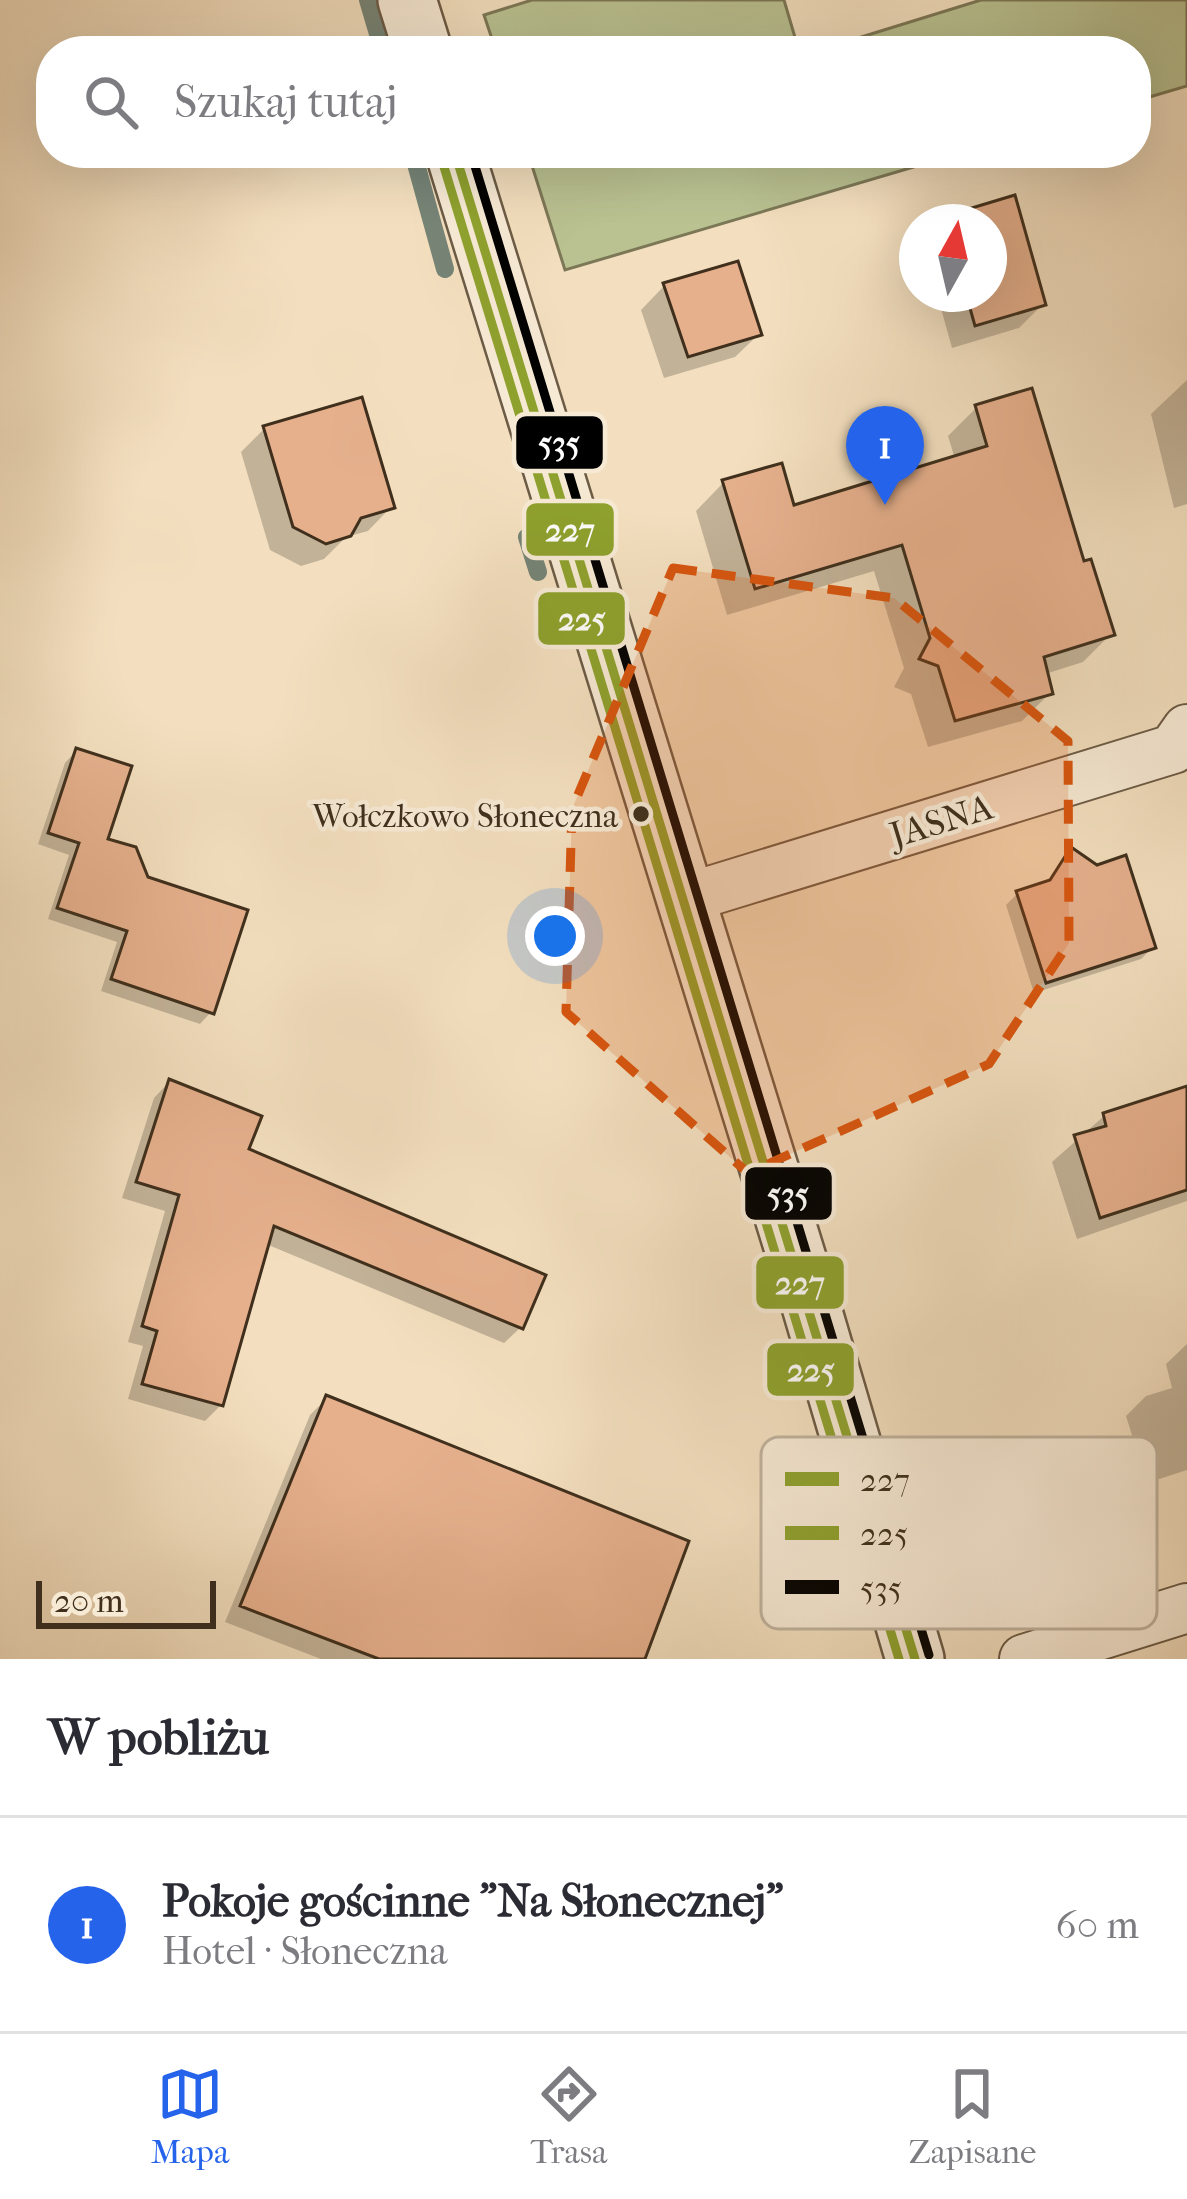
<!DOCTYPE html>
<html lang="pl">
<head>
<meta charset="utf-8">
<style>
	:root { --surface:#fff; --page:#f7f7f7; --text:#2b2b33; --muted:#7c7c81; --line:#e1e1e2; --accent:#2563eb }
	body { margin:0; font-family:"IM FELL French Canon",serif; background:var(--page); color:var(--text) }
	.compass { position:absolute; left:899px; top:204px; width:108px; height:108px; border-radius:50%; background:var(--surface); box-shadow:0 12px 48px #0002; rotate:8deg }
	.scale { position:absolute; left:36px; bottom:30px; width:180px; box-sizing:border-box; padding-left:12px; border:6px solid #3f2f1c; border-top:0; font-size:33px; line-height:42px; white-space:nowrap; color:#3f2f1c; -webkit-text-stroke:9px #f7ead5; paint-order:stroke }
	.you { position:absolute; left:555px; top:936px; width:42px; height:42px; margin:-30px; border:9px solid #fff; border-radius:50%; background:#1a73e8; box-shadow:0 0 0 18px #1a73e833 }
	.badge { display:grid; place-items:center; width:78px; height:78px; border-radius:50%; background:var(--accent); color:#fff; font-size:39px; font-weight:700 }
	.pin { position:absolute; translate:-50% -99px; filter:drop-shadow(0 3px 6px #0008) }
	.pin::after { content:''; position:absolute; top:63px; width:42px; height:36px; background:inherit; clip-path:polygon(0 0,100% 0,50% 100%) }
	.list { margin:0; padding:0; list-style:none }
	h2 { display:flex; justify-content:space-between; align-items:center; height:156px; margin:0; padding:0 48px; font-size:51px }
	h2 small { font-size:39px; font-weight:400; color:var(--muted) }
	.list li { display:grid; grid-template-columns:78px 1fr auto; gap:36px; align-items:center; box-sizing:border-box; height:216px; padding:0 48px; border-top:3px solid var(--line) }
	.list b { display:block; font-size:45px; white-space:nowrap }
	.list p { margin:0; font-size:39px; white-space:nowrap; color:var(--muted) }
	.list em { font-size:39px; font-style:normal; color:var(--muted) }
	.icon { flex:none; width:66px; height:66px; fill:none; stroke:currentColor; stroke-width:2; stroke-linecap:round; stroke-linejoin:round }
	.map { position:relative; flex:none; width:1187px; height:1659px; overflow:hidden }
	.search { position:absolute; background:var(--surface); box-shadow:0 12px 48px #0002; left:36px; right:36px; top:36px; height:132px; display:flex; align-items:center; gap:30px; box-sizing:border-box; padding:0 42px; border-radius:48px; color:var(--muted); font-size:45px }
	.sheet { height:372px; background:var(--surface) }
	nav { display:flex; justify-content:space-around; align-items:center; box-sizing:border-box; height:168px; border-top:3px solid var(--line); background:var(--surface); font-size:33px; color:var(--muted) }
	nav a { display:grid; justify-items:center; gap:6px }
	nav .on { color:var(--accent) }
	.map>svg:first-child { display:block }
	.green { fill:#bac292; stroke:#7c7857; stroke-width:3 }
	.shadow { fill:#0003 }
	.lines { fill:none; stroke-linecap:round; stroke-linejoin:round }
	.stream { stroke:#768476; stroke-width:18 }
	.building { fill:#e6b08d; stroke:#3f2f1c; stroke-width:3 }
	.minor-casing { stroke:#6c5b45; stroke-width:52 }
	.tertiary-casing { stroke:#6c5b45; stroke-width:62 }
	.minor { stroke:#f7ead5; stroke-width:48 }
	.tertiary { stroke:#f7ead5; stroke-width:57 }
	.bus-1-casing { stroke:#f7ead5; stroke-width:18 }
	.bus-2-casing { stroke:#f7ead5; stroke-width:18 }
	.bus-3-casing { stroke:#f7ead5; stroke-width:18 }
	.bus-1 { stroke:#8ea12d; stroke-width:9 }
	.bus-2 { stroke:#8ea12d; stroke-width:9 }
	.bus-3 { stroke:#000; stroke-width:9 }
	.marked { fill:#d7550e; fill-opacity:0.2; stroke:#d7550e; stroke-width:9; stroke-dasharray:24 15; stroke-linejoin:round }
	.bus-dot { fill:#3f2f1c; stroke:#f7ead5; stroke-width:4.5 }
	.labels { text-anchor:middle; stroke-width:9; stroke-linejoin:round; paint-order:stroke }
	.bus-label { font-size:33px; fill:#3f2f1c; stroke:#f7ead5; text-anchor:end }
	.street-label { font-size:36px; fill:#3f2f1c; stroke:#f7ead5 }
	.key { fill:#f7ead5; stroke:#c0b29e; stroke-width:3 }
	.key-label { font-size:33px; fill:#3f2f1c }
	.line-badge { stroke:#f7ead5; stroke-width:4.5 }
	.badge-label { font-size:33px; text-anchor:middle; font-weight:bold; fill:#fff }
</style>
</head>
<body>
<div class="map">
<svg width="1187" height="1659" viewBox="0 0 1187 1659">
	<rect width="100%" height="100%" fill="#f3dfbf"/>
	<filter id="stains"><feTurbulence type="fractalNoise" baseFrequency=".00167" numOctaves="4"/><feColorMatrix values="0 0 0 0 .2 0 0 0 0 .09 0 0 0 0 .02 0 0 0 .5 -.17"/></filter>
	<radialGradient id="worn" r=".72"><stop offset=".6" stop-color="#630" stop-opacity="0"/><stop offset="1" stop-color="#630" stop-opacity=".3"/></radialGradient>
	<path class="green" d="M 532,0 L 784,0 L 799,51 L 496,51 L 484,15 Z
		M 981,0 L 1187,0 L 1187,86 L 1136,101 L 1136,51 L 816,51 Z
		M 528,153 L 961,153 L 565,270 Z"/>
	<path class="shadow" d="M 1013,198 L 1043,304 L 1019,328 L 952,348 L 937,294 L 989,294 L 989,222 L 943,222 Z
		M 664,286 L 759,334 L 735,357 L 664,378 L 641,310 Z
		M 1187,380 L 1187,504 L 1174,508 L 1151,414 Z
		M 976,408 L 1082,565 L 1111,634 L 1083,662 L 1045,674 L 1050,693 L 1022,721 L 928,747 L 911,694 L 894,687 L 904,668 L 874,571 L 727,615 L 696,511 L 723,483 L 792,509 L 955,459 L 948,436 Z
		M 264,429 L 391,507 L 368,531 L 346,537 L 324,559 L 301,566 L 270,550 L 241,452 Z
		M 76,751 L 105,841 L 211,1012 L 200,1024 L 101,991 L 117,942 L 48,919 L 69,855 L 38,844 L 65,763 Z
		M 1072,850 L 1153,947 L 1141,959 L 1034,993 L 1006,905 L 1017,894 L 1046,884 Z
		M 169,1082 L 245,1150 L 542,1277 L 520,1328 L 504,1343 L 266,1244 L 221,1405 L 205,1421 L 128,1399 L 143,1346 L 128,1342 L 165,1211 L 122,1198 L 154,1098 Z
		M 1104,1116 L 1187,1120 L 1187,1201 L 1077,1239 L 1052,1162 Z
		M 1187,1344 L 1187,1470 L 1147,1483 L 1126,1416 L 1146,1396 L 1172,1388 L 1166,1364 Z
		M 327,1398 L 642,1659 L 321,1659 L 225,1622 L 310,1415 Z"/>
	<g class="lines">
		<path class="stream" d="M 368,0 L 383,51
			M 413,153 L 445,269
			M 527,537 L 538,572"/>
	</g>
	<path class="building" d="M 1015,195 L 1046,305 L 975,326 L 966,294 L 989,294 L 989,222 L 946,222 L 945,216 Z
		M 738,261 L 762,335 L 688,357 L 663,283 Z
		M 1032,388 L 1084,561 L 1091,559 L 1115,635 L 1044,657 L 1053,694 L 955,721 L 938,666 L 919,659 L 930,638 L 902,545 L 755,589 L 722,480 L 782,463 L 794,505 L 987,446 L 975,405 Z
		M 362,397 L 395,508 L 361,518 L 351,536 L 326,544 L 293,527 L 263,426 Z
		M 76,748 L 132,766 L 108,839 L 136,847 L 148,877 L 248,910 L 214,1014 L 111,979 L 127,931 L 57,908 L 79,843 L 48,833 Z
		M 1071,847 L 1097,865 L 1126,855 L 1156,948 L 1046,983 L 1016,891 L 1050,880 Z
		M 169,1079 L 262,1116 L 249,1149 L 546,1275 L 523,1329 L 274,1226 L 223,1406 L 142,1384 L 157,1331 L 142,1326 L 179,1195 L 136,1182 Z
		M 1187,1086 L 1187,1190 L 1100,1218 L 1074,1135 L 1106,1126 L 1103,1113 Z
		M 326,1395 L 689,1541 L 645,1659 L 379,1659 L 240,1606 Z"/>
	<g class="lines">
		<g class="minor-casing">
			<path id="minor" d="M 687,898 L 1173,749 L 1187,729
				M 1024,1659 L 1187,1608"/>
		</g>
		<g class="tertiary-casing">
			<path id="tertiary" d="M 407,0 L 423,51
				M 455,153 L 802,1275 L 915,1659"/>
		</g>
		<use href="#minor" class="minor"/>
		<use href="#tertiary" class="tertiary"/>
		<g class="bus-1-casing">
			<path id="bus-1" d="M 455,153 L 915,1659"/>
		</g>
		<g class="bus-2-casing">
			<path id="bus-2" d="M 441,157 L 899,1659"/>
		</g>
		<g class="bus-3-casing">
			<path id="bus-3" d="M 471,153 L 929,1655"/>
		</g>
		<use href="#bus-1" class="bus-1"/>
		<use href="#bus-2" class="bus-2"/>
		<use href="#bus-3" class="bus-3"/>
	</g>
	<path class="marked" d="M 673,568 L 894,598 L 1068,741 L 1069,943 L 989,1064 L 748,1173 L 566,1012 L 572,809 Z"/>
	<circle class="bus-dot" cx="641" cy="814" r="10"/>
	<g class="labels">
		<g class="bus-label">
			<text x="618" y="827">Wołczkowo Słoneczna</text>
		</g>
		<g class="street-label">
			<text transform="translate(941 820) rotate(-17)" y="13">JASNA</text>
		</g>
	</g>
	<rect x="761" y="1437" width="396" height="192" rx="18" class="key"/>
	<rect x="785" y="1472" width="54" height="14" fill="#8ea12d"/>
	<rect x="785" y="1526" width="54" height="14" fill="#8ea12d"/>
	<rect x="785" y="1580" width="54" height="14" fill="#000"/>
	<g class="key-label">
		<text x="860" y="1491">227</text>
		<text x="860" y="1545">225</text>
		<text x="860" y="1599">535</text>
	</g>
	<g class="line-badge">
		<rect x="514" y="414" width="91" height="57" rx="12" fill="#000"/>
		<rect x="524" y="501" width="92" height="57" rx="12" fill="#8ea12d"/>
		<rect x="536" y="590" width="91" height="57" rx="12" fill="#8ea12d"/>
		<rect x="743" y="1165" width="91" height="57" rx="12" fill="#000"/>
		<rect x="754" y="1254" width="92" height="57" rx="12" fill="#8ea12d"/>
		<rect x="765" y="1341" width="91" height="57" rx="12" fill="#8ea12d"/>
	</g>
	<g class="badge-label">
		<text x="559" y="454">535</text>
		<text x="570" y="541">227</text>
		<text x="582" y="630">225</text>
		<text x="788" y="1205">535</text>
		<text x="800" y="1294">227</text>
		<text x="811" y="1381">225</text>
	</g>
	<rect width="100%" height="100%" filter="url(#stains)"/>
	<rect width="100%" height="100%" fill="url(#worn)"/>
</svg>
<svg class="compass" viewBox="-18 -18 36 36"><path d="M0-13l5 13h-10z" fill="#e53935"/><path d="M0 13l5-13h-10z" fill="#7c7c81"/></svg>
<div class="scale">20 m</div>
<div class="you"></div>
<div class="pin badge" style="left:885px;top:505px">1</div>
<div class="search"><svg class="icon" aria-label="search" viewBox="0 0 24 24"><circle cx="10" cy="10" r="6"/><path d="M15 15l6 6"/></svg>Szukaj tutaj</div>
</div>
<section class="sheet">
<h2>W pobliżu<small></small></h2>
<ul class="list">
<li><span class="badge">1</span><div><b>Pokoje gościnne &quot;Na Słonecznej&quot;</b><p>Hotel · Słoneczna</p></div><em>60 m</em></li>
</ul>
</section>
<nav>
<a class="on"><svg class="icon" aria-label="map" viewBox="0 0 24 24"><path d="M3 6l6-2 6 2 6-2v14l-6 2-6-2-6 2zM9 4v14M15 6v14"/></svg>Mapa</a>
<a><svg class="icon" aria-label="directions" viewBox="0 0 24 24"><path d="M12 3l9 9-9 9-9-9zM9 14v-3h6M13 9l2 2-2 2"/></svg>Trasa</a>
<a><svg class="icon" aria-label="saved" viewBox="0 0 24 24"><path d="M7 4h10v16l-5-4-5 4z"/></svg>Zapisane</a>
</nav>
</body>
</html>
